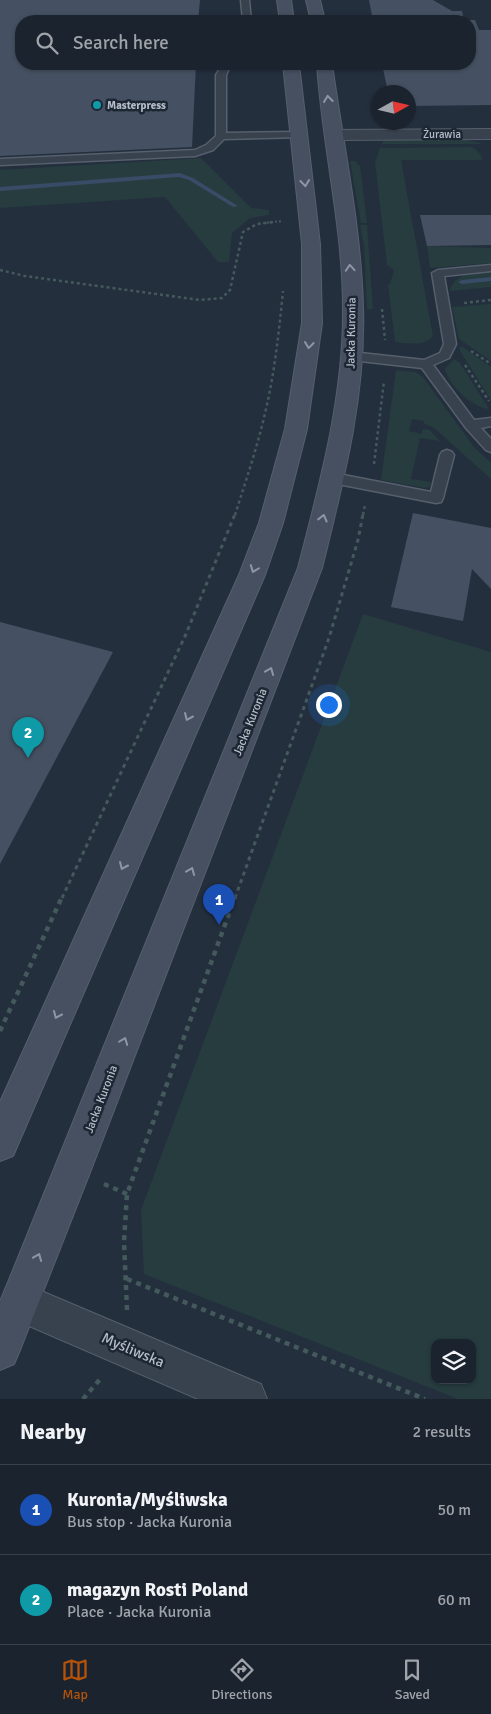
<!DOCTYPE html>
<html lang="en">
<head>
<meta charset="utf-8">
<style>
	:root { --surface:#1b232e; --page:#282f3a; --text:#f1f3f6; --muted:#a0a4aa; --line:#39404a; --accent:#b45309 }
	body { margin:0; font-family:Signika,sans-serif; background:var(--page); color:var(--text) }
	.controls { position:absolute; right:15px; bottom:15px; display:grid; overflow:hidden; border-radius:10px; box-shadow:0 1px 4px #0004 }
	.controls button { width:45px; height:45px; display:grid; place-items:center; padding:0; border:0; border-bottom:1px solid var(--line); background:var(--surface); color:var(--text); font:25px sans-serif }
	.compass { position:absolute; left:371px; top:85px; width:45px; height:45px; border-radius:50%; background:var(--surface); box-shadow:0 1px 4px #0004; rotate:82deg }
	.you { position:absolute; left:328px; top:704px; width:18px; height:18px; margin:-12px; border:4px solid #fff; border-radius:50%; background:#1a73e8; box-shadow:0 0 0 8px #1a73e833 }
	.badge { display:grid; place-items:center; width:32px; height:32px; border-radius:50%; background:var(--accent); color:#fff; font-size:16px; font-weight:700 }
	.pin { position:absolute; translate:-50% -41px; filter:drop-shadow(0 1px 2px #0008) }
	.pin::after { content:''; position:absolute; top:26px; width:18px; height:15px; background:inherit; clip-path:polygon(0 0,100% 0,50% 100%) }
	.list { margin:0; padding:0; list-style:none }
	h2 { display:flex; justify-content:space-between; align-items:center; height:65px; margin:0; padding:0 20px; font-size:21px }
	h2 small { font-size:16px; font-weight:400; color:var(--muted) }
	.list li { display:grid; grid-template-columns:32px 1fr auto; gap:15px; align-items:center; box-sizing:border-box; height:90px; padding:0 20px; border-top:1px solid var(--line) }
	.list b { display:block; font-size:19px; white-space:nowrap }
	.list p { margin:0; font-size:16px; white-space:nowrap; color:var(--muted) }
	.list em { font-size:16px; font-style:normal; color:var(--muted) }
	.icon { flex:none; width:28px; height:28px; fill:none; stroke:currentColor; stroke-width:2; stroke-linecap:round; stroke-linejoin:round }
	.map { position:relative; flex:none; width:491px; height:1399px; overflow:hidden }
	.search { position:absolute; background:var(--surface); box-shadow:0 1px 4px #0004; left:15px; right:15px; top:15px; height:55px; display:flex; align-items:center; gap:12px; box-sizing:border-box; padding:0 18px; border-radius:20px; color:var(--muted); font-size:19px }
	.sheet { height:245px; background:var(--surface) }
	nav { display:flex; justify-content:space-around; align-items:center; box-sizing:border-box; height:70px; border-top:1px solid var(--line); background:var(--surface); font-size:14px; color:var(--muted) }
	nav a { display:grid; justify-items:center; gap:2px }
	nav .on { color:var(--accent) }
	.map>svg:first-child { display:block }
	.green { fill:#263c3f; fill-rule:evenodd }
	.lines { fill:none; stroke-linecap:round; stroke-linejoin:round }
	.stream { fill:#394c67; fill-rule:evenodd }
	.building { fill:#455162 }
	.lane-casing { stroke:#565f6c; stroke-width:3 }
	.street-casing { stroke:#565f6c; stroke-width:2 }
	.secondary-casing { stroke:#565f6c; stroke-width:2 }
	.path-far3 { stroke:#44595c; stroke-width:2; stroke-dasharray:2 2; stroke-linecap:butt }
	.path-far2 { stroke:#44595c; stroke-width:2.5; stroke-dasharray:3 3; stroke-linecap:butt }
	.path-far1 { stroke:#44595c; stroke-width:3; stroke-dasharray:4 4; stroke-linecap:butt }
	.path { stroke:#44595c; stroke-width:4.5; stroke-dasharray:5 5; stroke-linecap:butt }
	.lane { fill:#38414e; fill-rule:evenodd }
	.street { fill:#38414e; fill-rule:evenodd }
	.secondary { fill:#465061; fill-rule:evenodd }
	.oneway { stroke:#8e96a5 }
	.culture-dot { fill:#0f9aa8; stroke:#1d2633; stroke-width:2 }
	.labels { text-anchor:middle; stroke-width:5; stroke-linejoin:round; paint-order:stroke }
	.far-poi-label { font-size:11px; font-weight:bold; fill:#b4bcc9; stroke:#1d2633; text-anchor:start }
	.far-street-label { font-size:11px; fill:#b4bcc9; stroke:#1d2633 }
	.street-label { font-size:12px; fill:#b4bcc9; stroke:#1d2633 }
	.near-street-label { font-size:15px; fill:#b4bcc9; stroke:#1d2633 }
</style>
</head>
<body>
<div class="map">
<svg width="491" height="1399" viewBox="0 0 491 1399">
	<rect width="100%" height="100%" fill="#242f3e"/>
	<path class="green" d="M 384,140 L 467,140 L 483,144 L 382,144 Z
		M 473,147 L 481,155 L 482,160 L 401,160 L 433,336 C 425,347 406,343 395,342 L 388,284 L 390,284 L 394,270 L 387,265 L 375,162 L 380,148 Z
		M 201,158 L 251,208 L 269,210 L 269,215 L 250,218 L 232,233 L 229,262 L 218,262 L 165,197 L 0,208 L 0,170 Z
		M 350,161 L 355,161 L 360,166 L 367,223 L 361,223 Z
		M 360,225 L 367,225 L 373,309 L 367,309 L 364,247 Z
		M 427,246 L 491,248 L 491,263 L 430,268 Z
		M 491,272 L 491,287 L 450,291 C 454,272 475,273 491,272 Z
		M 491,304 L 491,361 L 459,339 L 452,307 Z
		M 460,347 L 463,347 L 491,367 L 491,400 L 460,351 Z
		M 454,359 L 460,363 L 489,409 C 472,407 449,386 445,369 Z
		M 396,370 L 415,372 L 423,377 L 474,447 L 491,463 L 491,479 L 433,427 L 424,424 L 424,421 L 412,419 L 409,431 L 421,434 L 423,429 L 430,430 L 440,441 L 420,438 L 411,479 L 431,482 L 430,487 L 425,488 L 381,480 Z
		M 363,614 L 491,652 L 491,1399 L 458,1399 L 144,1274 L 141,1210 ZM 435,1343 L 472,1343 L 472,1380 L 435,1380 Z"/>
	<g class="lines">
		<path class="stream" d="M 180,173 L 193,178 L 238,206 L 233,207 L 189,180 L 179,177 L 0,191 L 0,187 Z
			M 491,277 L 491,281 L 462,284 L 458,282 L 462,280 Z"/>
	</g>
	<path class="building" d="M 0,0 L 200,0 L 198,21 L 21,21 L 21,64 L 196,64 L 192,147 L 0,156 Z
		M 369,0 L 433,0 L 452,11 L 462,11 L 464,20 L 475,20 L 479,30 L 491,30 L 491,105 L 408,106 L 408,92 L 388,92 L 382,64 L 470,64 L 470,21 L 373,21 Z
		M 420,215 L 491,215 L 491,245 L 427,246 Z
		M 413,513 L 491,528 L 491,589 L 472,569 L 463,621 L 391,607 Z
		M 0,622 L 113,652 L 0,864 Z"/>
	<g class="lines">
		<g class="lane-casing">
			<path id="lane" d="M 241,0 L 249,0 L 251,21 L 243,21 Z
				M 223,64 L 231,64 L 226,75 L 226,133 L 299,132 L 302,133 L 302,137 L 224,139 L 213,150 L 195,156 L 0,165 L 0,159 L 195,150 L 206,145 L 216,136 L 216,75 Z
				M 491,265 L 491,271 L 444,276 L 456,344 L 449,358 L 433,365 L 474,420 L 491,418 L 491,426 L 481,428 L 491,439 L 491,452 L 486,450 L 466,428 L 422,368 L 351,360 L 345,356 L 351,352 L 424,360 L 440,353 L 444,344 L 432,273 L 438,270 Z
				M 447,450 L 452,452 L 454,455 L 443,498 L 441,502 L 436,503 L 333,483 L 328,481 L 326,478 L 328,475 L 333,473 L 431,492 L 440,455 L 442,452 Z"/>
		</g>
		<g class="street-casing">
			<path id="street" d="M 491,129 L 491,139 L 334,140 L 328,139 L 326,135 L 328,131 L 334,130 Z
				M 20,1282 L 261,1384 L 267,1399 L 198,1399 L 6,1316 L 0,1302 L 6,1288 Z"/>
		</g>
		<g class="secondary-casing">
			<path id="secondary" d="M 277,0 L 291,0 L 294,21 L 280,21 Z
				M 306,0 L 320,0 L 325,21 L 311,21 Z
				M 283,64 L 299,64 L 320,244 L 322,323 L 307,429 L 283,523 L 265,575 L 13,1156 L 0,1161 L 0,1102 L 239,575 L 259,523 L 285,429 L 302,323 L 302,244 Z
				M 317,64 L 332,64 C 343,144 361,226 363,307 C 366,396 343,483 322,568 L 91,1170 L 20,1350 L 14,1364 L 0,1370 L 0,1302 L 298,568 C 320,483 344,396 343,308 C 343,226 322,145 317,64 Z"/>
		</g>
		<path class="path-far3" d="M 263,223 L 283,221"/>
		<path class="path-far2" d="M 0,270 L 25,276 L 200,300 L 222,298 L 230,290 L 243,232 L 257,224 L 274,222
			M 464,303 L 491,300
			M 382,309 L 385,340
			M 471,351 L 491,364
			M 465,365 L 489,401
			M 374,464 L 384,381
			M 235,515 C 246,480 258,445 266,409 C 275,370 279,331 283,291
			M 363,515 L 365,505"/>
		<path class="path-far1" d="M 62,898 L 186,634 L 235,514
			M 235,898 L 329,638 L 358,540 L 363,514"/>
		<path class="path" d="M 0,1031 L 62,897
			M 104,1184 L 127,1194
			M 127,1279 L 425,1399
			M 127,1310 L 124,1242 L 127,1194 L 235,897
			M 83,1399 L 102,1377"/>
		<use href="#lane" class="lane"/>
		<use href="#street" class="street"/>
		<use href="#secondary" class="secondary"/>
	</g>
	<defs><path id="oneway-chevron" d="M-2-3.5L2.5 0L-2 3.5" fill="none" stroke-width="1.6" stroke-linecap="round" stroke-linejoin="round" transform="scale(1.25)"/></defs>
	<g class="oneway">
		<use href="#oneway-chevron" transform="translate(328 99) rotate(-97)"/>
		<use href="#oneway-chevron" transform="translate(305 183) rotate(84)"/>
		<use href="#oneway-chevron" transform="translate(350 268) rotate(-94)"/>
		<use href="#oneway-chevron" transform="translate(309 345) rotate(97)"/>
		<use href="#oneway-chevron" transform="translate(323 518) rotate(-76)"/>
		<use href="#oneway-chevron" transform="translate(254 569) rotate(111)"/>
		<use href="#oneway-chevron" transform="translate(270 671) rotate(-68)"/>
		<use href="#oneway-chevron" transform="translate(188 717) rotate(114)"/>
		<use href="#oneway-chevron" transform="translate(123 866) rotate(114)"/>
		<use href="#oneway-chevron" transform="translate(191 871) rotate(-68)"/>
		<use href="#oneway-chevron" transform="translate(57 1015) rotate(114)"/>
		<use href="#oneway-chevron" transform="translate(124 1041) rotate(-69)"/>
		<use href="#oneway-chevron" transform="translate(38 1257) rotate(-68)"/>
	</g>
	<circle class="culture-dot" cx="97" cy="105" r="5"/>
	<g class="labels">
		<g class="far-poi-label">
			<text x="107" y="109">Masterpress</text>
		</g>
		<g class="far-street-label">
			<text x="442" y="138">Żurawia</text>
		</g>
		<g class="street-label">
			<text transform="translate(351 333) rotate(-89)" y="4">Jacka Kuronia</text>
			<text transform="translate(250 722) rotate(-68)" y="4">Jacka Kuronia</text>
			<text transform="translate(101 1099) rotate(-69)" y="4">Jacka Kuronia</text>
		</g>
		<g class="near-street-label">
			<text transform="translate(133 1350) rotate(23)" y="5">Myśliwska</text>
		</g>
	</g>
</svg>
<div class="controls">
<button><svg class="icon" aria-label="layers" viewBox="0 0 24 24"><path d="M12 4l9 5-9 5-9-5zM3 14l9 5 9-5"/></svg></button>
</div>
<svg class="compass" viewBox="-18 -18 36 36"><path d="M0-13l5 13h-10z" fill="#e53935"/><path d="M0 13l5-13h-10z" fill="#a0a4aa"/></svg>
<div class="you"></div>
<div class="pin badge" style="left:219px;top:925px;background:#1a4fb4">1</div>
<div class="pin badge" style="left:28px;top:758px;background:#0f9aa8">2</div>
<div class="search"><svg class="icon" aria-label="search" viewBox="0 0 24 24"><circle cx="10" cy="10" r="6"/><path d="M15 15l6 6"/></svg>Search here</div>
</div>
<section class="sheet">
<h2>Nearby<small>2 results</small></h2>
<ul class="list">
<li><span class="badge" style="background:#1a4fb4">1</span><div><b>Kuronia/Myśliwska</b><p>Bus stop · Jacka Kuronia</p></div><em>50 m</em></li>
<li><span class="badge" style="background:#0f9aa8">2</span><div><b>magazyn Rosti Poland</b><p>Place · Jacka Kuronia</p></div><em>60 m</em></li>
</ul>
</section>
<nav>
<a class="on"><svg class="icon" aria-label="map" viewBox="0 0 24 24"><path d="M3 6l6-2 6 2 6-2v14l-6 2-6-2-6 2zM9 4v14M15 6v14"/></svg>Map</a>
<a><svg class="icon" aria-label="directions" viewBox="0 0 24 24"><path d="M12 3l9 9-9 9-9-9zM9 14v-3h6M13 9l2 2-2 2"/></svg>Directions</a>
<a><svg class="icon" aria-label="saved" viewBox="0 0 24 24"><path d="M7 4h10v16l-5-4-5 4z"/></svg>Saved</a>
</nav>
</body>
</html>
